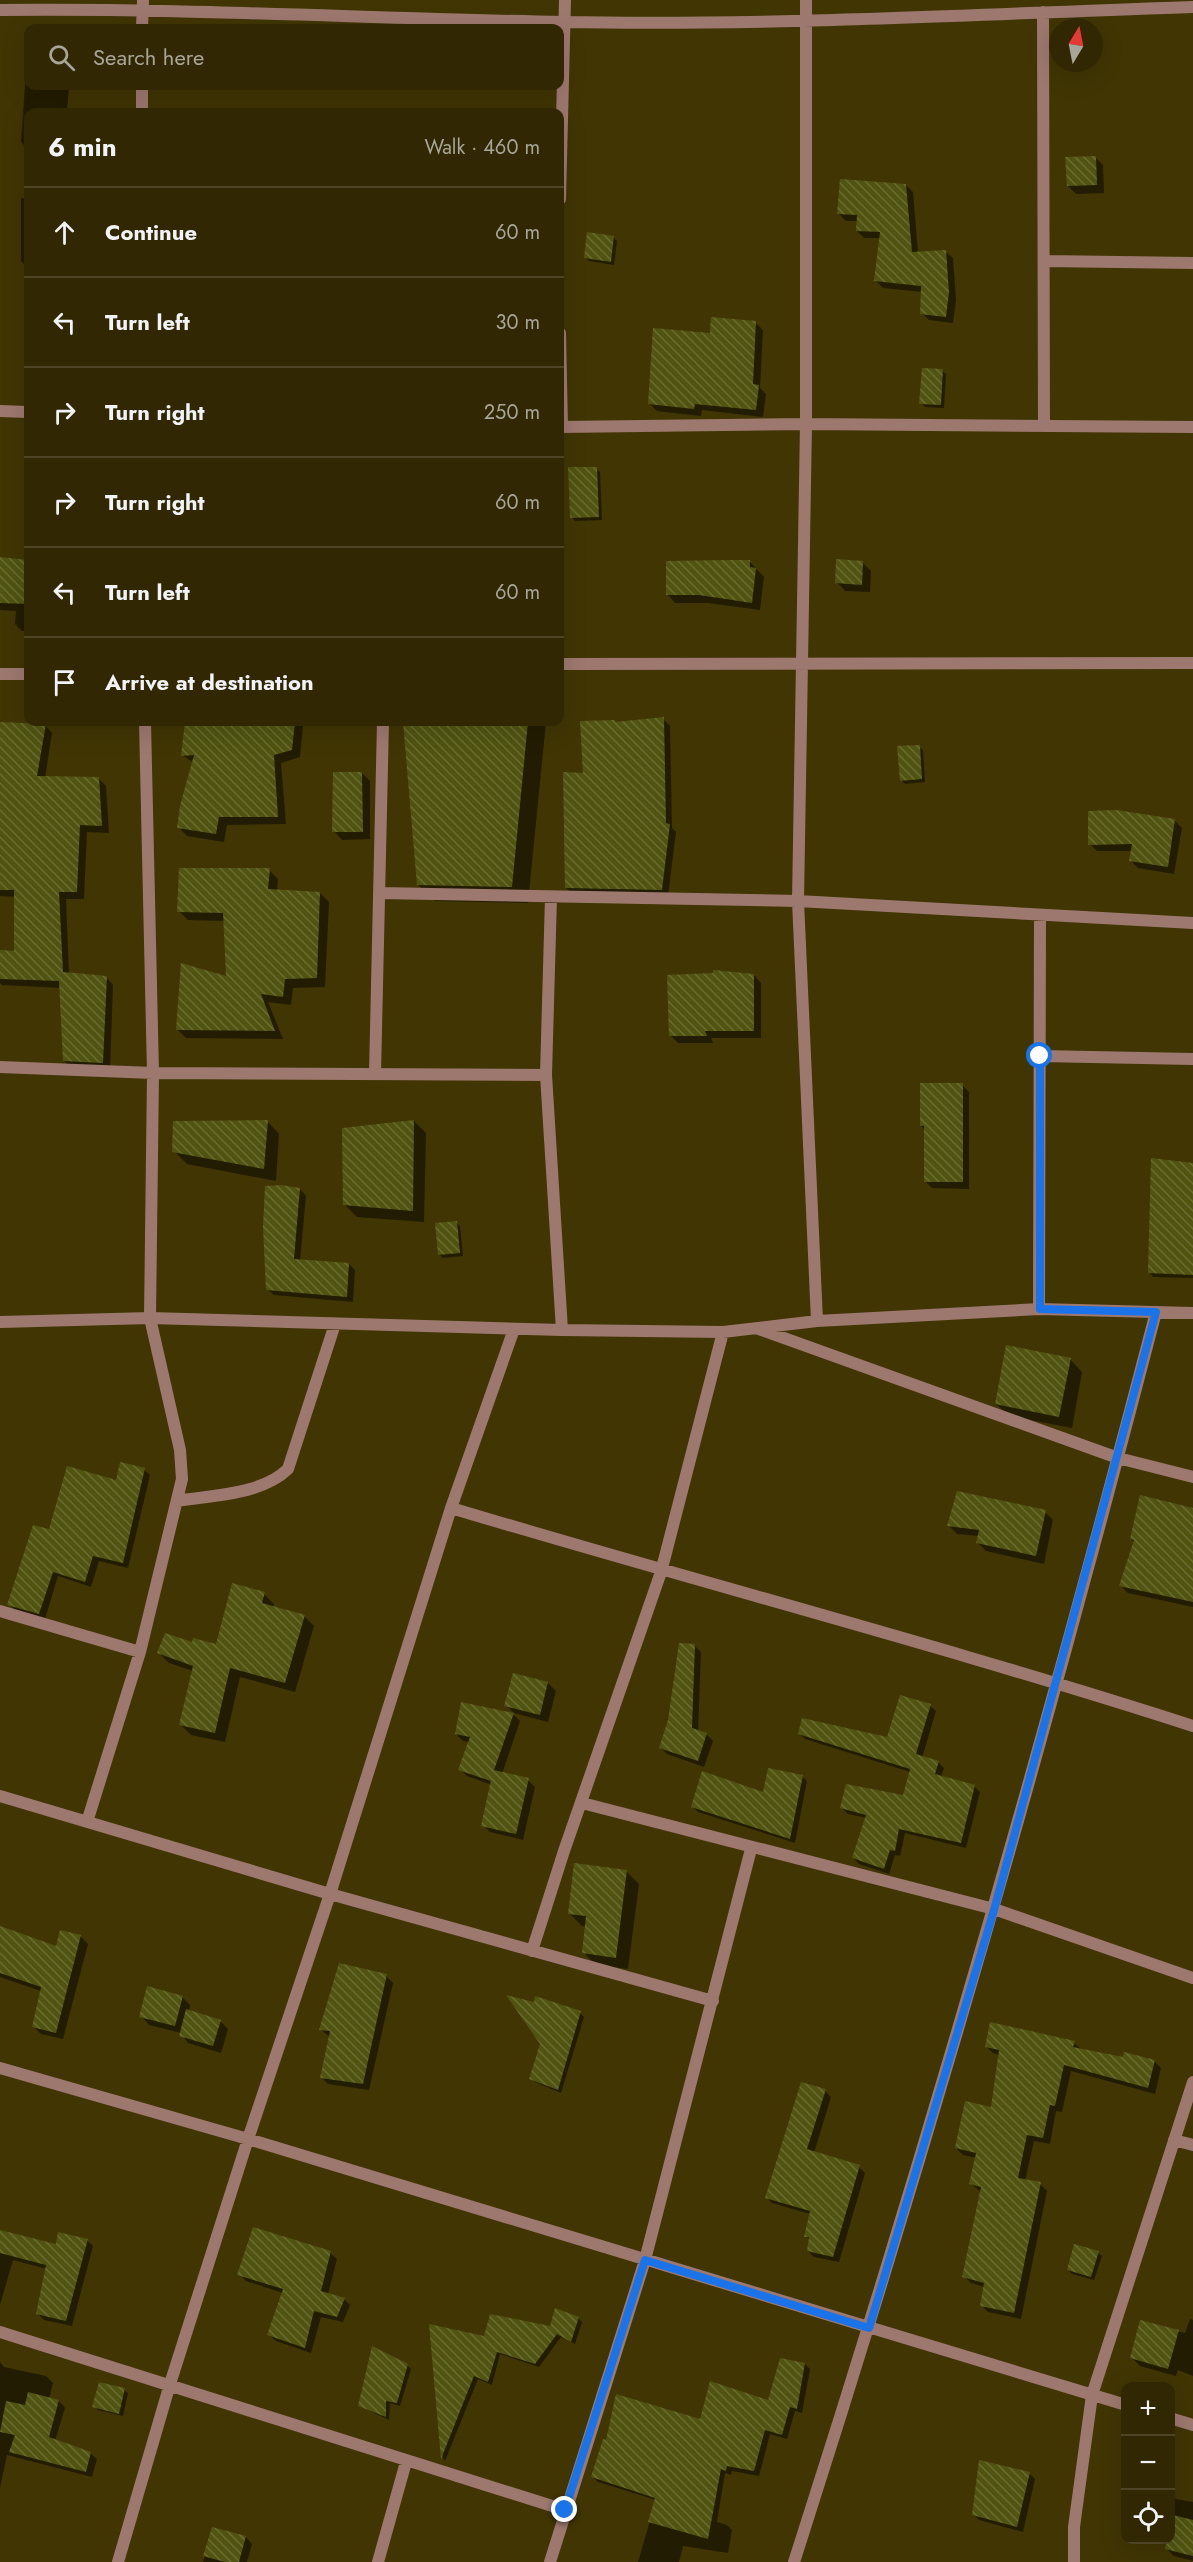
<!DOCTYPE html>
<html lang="en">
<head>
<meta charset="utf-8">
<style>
	:root { --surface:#312803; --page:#3d3412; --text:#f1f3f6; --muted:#a8a69a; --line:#4c4425 }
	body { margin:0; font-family:Jost,sans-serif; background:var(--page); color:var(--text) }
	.controls { position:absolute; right:18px; bottom:18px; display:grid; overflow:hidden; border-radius:12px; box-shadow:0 6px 24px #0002 }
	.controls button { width:54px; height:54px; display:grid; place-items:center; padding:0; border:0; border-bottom:2px solid var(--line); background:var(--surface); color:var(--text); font:30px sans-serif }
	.compass { position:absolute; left:1049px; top:18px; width:54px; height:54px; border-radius:50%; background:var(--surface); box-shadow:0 6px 24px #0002; rotate:10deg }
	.stop { position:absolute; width:18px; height:18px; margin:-14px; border:4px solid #1a73e8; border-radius:50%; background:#fff }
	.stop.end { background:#1a73e8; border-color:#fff; box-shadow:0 2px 6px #0008 }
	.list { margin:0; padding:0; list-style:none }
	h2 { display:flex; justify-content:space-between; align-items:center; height:78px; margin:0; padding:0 24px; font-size:26px }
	h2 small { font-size:20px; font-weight:400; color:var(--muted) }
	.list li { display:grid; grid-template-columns:39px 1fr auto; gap:18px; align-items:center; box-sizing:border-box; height:90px; padding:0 24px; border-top:2px solid var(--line) }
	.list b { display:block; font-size:22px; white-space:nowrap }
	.list em { font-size:20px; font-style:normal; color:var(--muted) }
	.icon { flex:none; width:33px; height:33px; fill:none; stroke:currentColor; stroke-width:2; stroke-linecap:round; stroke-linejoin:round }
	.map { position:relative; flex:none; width:1193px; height:2562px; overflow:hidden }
	.search { position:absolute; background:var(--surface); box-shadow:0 6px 24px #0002; left:24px; top:24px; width:540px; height:66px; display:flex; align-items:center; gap:15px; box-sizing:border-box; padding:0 21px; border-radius:12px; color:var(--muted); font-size:22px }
	.panel { position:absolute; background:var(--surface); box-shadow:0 6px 24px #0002; left:24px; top:108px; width:540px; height:618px; border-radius:12px }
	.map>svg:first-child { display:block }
	.shadow { fill:#0007 }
	.building { fill:url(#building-back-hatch) }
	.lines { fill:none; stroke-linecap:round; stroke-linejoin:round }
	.street { stroke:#9d786f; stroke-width:12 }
	.route { stroke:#1a73e8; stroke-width:8 }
</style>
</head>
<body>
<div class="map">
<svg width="1193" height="2562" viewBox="0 0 1193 2562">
	<defs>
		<pattern id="building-back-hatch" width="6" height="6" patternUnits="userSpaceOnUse" patternTransform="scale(1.5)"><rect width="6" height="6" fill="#505410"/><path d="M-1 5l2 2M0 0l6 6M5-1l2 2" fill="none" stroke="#696c31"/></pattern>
	</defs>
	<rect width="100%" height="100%" fill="#413504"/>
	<path class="shadow" d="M 26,71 L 28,71 L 28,86 L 69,86 L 67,112 L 28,112 L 28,162 L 25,158 L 27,148 L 21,142 Z
		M 1095,157 L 1103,165 L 1104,193 L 1076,194 L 1068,186 Z
		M 906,185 L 913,192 L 918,253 L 946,252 L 953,258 L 956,300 L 953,323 L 929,320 L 922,313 L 923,292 L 883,288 L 876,281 L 881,238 L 864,238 L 857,231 L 858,221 L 846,221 L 839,214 Z
		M 21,198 L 28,199 L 28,329 L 25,326 L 24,264 L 21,261 Z
		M 614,238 L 617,241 L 614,265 L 589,261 L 585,257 Z
		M 756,323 L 763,330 L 760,388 L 766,394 L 763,417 L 702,410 L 701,416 L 657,411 L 649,403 L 711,334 Z
		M 942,371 L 946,374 L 944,408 L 925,407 L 921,403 Z
		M 596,468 L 600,472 L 602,520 L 575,521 L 572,517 Z
		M 0,559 L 28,561 L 28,631 L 22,631 L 15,624 L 16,611 L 0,610 Z
		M 750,562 L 764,577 L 760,610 L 708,603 L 675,603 L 667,594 Z
		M 863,563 L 871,571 L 870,592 L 845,591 L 837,582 Z
		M 663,719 L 670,726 L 672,828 L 676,832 L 668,896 L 573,895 L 566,888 L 584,775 L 616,723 Z
		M 186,722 L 299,722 L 303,726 L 300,757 L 281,763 L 286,824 L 227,825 L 224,842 L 187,836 L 179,828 L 194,763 L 182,755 Z
		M 405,722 L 546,722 L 528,903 L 435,901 L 418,885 Z
		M 0,724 L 45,725 L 52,733 L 45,778 L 98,778 L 106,786 L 109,833 L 87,832 L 84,899 L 66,899 L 69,974 L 106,977 L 113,985 L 110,1070 L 72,1068 L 64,1061 L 61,988 L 2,985 L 0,983 L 0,951 L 16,952 L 16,897 L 0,896 Z
		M 919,747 L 923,750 L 925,782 L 905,784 L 901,780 Z
		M 362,773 L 370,781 L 370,839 L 342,840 L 334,831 Z
		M 1175,821 L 1182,828 L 1174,874 L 1138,868 L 1131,861 L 1132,851 L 1097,851 L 1090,844 Z
		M 269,870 L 278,879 L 277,891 L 320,893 L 329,902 L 325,987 L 293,988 L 291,1005 L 268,1002 L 283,1039 L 186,1038 L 177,1029 L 228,978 L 225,921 L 188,920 L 179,911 Z
		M 754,975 L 761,983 L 761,1038 L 711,1038 L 713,1043 L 678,1043 L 670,1035 Z
		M 962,1085 L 969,1092 L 969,1189 L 932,1188 L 925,1181 L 925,1130 L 921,1126 Z
		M 267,1121 L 279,1134 L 276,1181 L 187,1164 L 174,1151 Z
		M 414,1121 L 426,1133 L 424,1222 L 357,1217 L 345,1205 Z
		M 1193,1164 L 1193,1278 L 1153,1277 L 1150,1273 Z
		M 300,1189 L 306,1196 L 300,1261 L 349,1264 L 355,1270 L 353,1302 L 274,1295 L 267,1289 Z
		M 456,1223 L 460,1226 L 463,1256 L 443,1258 L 439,1254 Z
		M 1070,1359 L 1082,1372 L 1072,1428 L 1009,1416 L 996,1404 Z
		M 144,1470 L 150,1475 L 128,1568 L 99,1561 L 91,1587 L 58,1576 L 45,1619 L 15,1610 L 9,1604 L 50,1531 L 117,1482 Z
		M 1193,1510 L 1193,1607 L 1128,1593 L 1121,1586 L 1135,1543 L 1131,1539 Z
		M 1045,1512 L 1053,1520 L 1044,1564 L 986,1551 L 978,1543 L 979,1536 L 957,1534 L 949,1526 Z
		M 264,1594 L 274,1604 L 273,1608 L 304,1616 L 314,1626 L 295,1692 L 240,1677 L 225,1742 L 191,1735 L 181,1725 L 193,1671 L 169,1663 L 159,1653 L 193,1644 L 217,1646 Z
		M 694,1645 L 701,1652 L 698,1731 L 706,1734 L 713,1741 L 704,1767 L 667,1754 L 661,1748 Z
		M 548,1683 L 556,1691 L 548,1722 L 514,1713 L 506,1705 Z
		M 930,1706 L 936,1711 L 922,1758 L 938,1762 L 944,1768 L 941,1777 L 974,1786 L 980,1792 L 966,1848 L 905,1833 L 900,1856 L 895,1855 L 889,1874 L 859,1864 L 853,1858 L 867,1818 L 848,1814 L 842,1808 L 904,1797 L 910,1772 L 805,1739 L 800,1734 L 888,1738 Z
		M 513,1714 L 520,1721 L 502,1774 L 528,1780 L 535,1787 L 523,1840 L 490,1832 L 483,1825 L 492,1785 L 467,1776 L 460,1769 L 470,1742 L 463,1741 L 456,1734 Z
		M 802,1776 L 807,1781 L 795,1843 L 698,1812 L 693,1807 L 764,1794 Z
		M 626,1871 L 639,1884 L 628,1969 L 596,1965 L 584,1953 L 587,1927 L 582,1926 L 570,1914 Z
		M 0,1928 L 57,1947 L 80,1936 L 88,1944 L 63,2039 L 41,2034 L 34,2027 L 41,1991 L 0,1977 Z
		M 386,1976 L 393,1983 L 369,2090 L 328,2084 L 321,2077 L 330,2037 L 320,2029 Z
		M 182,1997 L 190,2005 L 189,2011 L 220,2021 L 228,2029 L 221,2053 L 188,2043 L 181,2033 L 149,2025 L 141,2016 Z
		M 580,2013 L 584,2017 L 561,2093 L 535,2082 L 531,2079 Z
		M 1074,2043 L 1082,2050 L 1124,2059 L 1154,2061 L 1161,2068 L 1155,2094 L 1071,2071 L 1062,2112 L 1056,2111 L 1050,2144 L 1034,2141 L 1025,2181 L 1040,2184 L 1047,2191 L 1021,2319 L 988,2312 L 981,2305 L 985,2287 L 971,2283 L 964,2276 L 981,2192 L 971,2184 L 977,2158 L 963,2155 L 956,2148 L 992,2108 L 1000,2055 L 993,2053 L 986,2046 Z
		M 825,2091 L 831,2097 L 814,2153 L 859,2167 L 865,2173 L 839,2262 L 814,2257 L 808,2251 L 810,2240 L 806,2236 L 810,2214 L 772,2203 L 766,2197 Z
		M 0,2231 L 57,2246 L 87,2240 L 93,2246 L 72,2326 L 44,2320 L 38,2314 L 47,2269 L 13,2260 L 0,2305 Z
		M 330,2253 L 337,2259 L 328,2294 L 344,2299 L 350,2305 L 343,2322 L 321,2317 L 311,2353 L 276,2341 L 269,2335 L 283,2293 L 246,2281 L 239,2274 Z
		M 1098,2253 L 1102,2256 L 1094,2280 L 1072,2274 L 1068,2270 Z
		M 578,2318 L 582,2322 L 575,2344 L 561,2337 L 539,2367 L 500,2354 L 492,2385 L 478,2379 L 445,2461 L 443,2458 L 431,2326 L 485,2338 L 551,2328 Z
		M 1190,2319 L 1193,2320 L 1193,2376 L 1178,2370 L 1176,2376 L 1140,2366 L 1132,2358 L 1141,2322 L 1185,2333 Z
		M 0,2362 L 4,2367 L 46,2376 L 53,2383 L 49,2399 L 59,2401 L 65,2408 L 55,2441 L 90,2453 L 97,2459 L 92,2477 L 7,2455 L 0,2488 Z
		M 805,2364 L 810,2369 L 802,2413 L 795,2411 L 787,2439 L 770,2434 L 759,2476 L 732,2471 L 731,2475 L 725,2473 L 717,2522 L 727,2525 L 732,2530 L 728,2553 L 683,2546 L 679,2562 L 638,2562 L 656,2500 L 598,2482 L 593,2477 L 701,2421 L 769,2402 Z
		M 407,2365 L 411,2369 L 400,2406 L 390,2403 L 389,2420 L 360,2406 Z
		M 124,2390 L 128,2393 L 123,2416 L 98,2410 L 94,2406 Z
		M 1029,2473 L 1035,2479 L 1023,2532 L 979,2520 L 973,2514 Z
		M 1170,2498 L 1193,2502 L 1193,2561 L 1174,2556 L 1167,2549 L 1170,2540 Z
		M 1126,2502 L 1126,2523 L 1122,2520 Z
		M 213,2528 L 246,2537 L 252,2544 L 247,2562 L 203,2562 Z"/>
	<path class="building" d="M 1096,156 L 1097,185 L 1067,186 L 1065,157 Z
		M 840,179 L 906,184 L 912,252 L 946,250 L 949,292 L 946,317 L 920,314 L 921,286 L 874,281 L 880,232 L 856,231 L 857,215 L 837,214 Z
		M 587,232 L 614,236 L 611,262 L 584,258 Z
		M 711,317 L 756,321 L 753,384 L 759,385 L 756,410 L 695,404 L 694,409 L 648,404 L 653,328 L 710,333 Z
		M 922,368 L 943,369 L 941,405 L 919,404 Z
		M 568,467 L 597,467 L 599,517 L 570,518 Z
		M 0,557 L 28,560 L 28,604 L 0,603 Z
		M 836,559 L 863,561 L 862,585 L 835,583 Z
		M 728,560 L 750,560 L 750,567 L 756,568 L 752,603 L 699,595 L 666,595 L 666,561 Z
		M 664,717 L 666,823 L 670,824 L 662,890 L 565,888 L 563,772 L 583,773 L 580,721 L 615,720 L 615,722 Z
		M 0,722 L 46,724 L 37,776 L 99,777 L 102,826 L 80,825 L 77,892 L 59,892 L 63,972 L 107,976 L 103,1063 L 63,1061 L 59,981 L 0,979 L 0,950 L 14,951 L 14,890 L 0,890 Z
		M 185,722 L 295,722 L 292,750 L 274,755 L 278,817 L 219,817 L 216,834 L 177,828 L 180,806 L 194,755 L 181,756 Z
		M 403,722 L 528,722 L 512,887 L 417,885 Z
		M 920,745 L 922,779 L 900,781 L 897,746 Z
		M 333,772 L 362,772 L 363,832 L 332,832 Z
		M 1116,810 L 1175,819 L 1168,867 L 1129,861 L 1132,844 L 1088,845 L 1088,811 Z
		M 179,868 L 270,868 L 268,889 L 320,892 L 317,978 L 285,979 L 283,997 L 261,994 L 275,1031 L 176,1030 L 181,963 L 226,976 L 223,913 L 177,912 Z
		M 713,970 L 754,974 L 754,1031 L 705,1031 L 707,1036 L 669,1036 L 667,975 L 713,973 Z
		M 920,1083 L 963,1083 L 963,1182 L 924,1182 L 924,1126 L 920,1126 Z
		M 268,1120 L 264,1169 L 172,1152 L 173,1121 Z
		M 414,1120 L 413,1211 L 343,1205 L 342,1128 Z
		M 1151,1158 L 1193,1163 L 1193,1275 L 1148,1273 Z
		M 281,1185 L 300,1188 L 294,1259 L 349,1263 L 347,1297 L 266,1290 L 263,1227 L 265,1186 Z
		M 457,1221 L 460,1253 L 438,1255 L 435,1223 Z
		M 1006,1345 L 1071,1358 L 1059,1417 L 995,1404 Z
		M 120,1462 L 145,1468 L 123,1563 L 93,1556 L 85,1582 L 53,1572 L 39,1614 L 7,1605 L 33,1525 L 49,1529 L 67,1466 L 116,1480 Z
		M 957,1491 L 1046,1510 L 1036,1556 L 976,1543 L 979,1530 L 947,1526 Z
		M 1140,1495 L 1193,1508 L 1193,1602 L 1119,1586 L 1134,1540 L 1130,1539 Z
		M 232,1583 L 265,1592 L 262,1603 L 305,1615 L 285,1683 L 230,1668 L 215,1733 L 179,1725 L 193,1666 L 157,1653 L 165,1633 L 192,1642 L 193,1638 L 216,1644 Z
		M 679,1643 L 695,1644 L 692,1728 L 707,1733 L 698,1761 L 659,1748 L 668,1720 Z
		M 513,1673 L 548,1682 L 540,1715 L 504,1706 Z
		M 900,1695 L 931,1704 L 916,1754 L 939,1761 L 935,1774 L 975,1785 L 961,1843 L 899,1829 L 895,1851 L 890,1850 L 884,1869 L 852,1858 L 866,1815 L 840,1808 L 846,1784 L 903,1795 L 910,1769 L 798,1734 L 802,1718 L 887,1737 Z
		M 461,1702 L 514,1713 L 494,1770 L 529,1778 L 516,1834 L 481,1826 L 492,1775 L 491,1781 L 458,1770 L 470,1737 L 455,1734 Z
		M 768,1768 L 803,1775 L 790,1839 L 691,1807 L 702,1771 L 763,1792 Z
		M 574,1863 L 627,1870 L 616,1958 L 582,1953 L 586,1916 L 568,1914 Z
		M 0,1926 L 56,1946 L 60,1930 L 81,1935 L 56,2033 L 32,2027 L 41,1987 L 0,1973 Z
		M 339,1963 L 387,1974 L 363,2084 L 320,2078 L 330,2031 L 319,2030 Z
		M 147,1986 L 183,1996 L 175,2026 L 139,2017 Z
		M 506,1995 L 534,2002 L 535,1996 L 581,2011 L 558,2090 L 529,2079 L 540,2044 Z
		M 186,2009 L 221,2020 L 213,2046 L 179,2036 Z
		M 990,2022 L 1075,2041 L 1073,2047 L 1123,2057 L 1124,2052 L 1155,2060 L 1148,2088 L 1064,2065 L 1055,2106 L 1050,2105 L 1043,2138 L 1027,2135 L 1018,2178 L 1041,2182 L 1014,2313 L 980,2306 L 984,2283 L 962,2277 L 981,2187 L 969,2184 L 976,2153 L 955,2148 L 965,2101 L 991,2107 L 999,2050 L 985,2047 Z
		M 801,2082 L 826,2089 L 807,2149 L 860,2165 L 833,2257 L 807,2251 L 809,2237 L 804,2237 L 810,2211 L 765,2198 Z
		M 253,2227 L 331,2251 L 321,2291 L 345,2298 L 337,2317 L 314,2311 L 305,2348 L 267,2335 L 283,2289 L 237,2275 Z
		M 0,2230 L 56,2244 L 58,2232 L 88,2239 L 66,2321 L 36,2314 L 46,2265 L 0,2253 Z
		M 1074,2244 L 1099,2251 L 1091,2277 L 1067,2270 Z
		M 555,2308 L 579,2317 L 571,2342 L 557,2334 L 535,2364 L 497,2352 L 488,2382 L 474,2376 L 441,2459 L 429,2324 L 484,2336 L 490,2314 L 550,2326 Z
		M 1140,2320 L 1179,2330 L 1168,2369 L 1130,2358 Z
		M 372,2346 L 408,2364 L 397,2403 L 386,2401 L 386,2417 L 358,2406 Z
		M 780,2358 L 805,2363 L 797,2409 L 790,2407 L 782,2435 L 765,2430 L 754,2471 L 727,2466 L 726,2471 L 721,2469 L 708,2539 L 648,2522 L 655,2498 L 591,2477 L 603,2439 L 606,2440 L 616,2394 L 700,2419 L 710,2381 L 768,2400 Z
		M 99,2382 L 125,2388 L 119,2414 L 92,2407 Z
		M 28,2392 L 59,2400 L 49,2437 L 91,2452 L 86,2472 L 9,2452 L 15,2435 L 0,2432 L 6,2401 L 25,2405 Z
		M 979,2460 L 1030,2472 L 1017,2527 L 972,2515 Z
		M 1173,2515 L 1193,2520 L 1193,2556 L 1165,2549 L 1167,2540 L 1170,2540 Z
		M 212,2527 L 246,2536 L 239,2562 L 225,2562 L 203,2556 Z"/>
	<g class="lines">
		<path class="street" d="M 806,0 L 806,424 L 798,901 L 817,1321
			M 0,10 C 188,8 376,19 564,22 C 774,26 983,14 1193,7
			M 1043,12 L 1044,426
			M 142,28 L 143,0
			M 142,112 L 142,86
			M 560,199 L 565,0
			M 1044,261 L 1193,263
			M 560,333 L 562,427
			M 0,411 L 28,412
			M 560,427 L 806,424 L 1193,427
			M 560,664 L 1193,663
			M 0,674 L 28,674
			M 381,893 L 798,901 L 1193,923
			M 551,897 L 546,1075 L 562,1330
			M 1040,1056 L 1193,1059
			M 0,1067 L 153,1073 L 546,1075
			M 375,1074 L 383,722
			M 1039,1309 L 1040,915
			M 0,1322 L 150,1318 L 562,1330 L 723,1332 L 817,1321 L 1039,1309 L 1193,1313
			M 759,1329 L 1118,1458 L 1193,1477
			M 177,1501 C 213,1495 261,1495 288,1469 L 335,1324
			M 451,1508 C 698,1582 948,1647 1193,1726
			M 0,1611 L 140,1652
			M 0,1796 L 330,1894 L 713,2001
			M 582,1803 L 994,1909 L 1193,1978
			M 87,1822 L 140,1652 L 182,1479 L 180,1450 L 150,1318 L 153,1073 L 145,722
			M 532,1951 L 564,1851 L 661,1572 L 723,1332
			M 0,2068 L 248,2139 L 1126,2405
			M 1174,2140 L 1193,2145
			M 0,2332 L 565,2510
			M 1170,2418 L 1193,2425
			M 118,2562 L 170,2384 L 248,2139 L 330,1894 L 451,1508 L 514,1329
			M 378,2562 L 406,2462
			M 550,2562 L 645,2260 L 751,1849
			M 794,2562 C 927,2149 1047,1732 1156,1312
			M 1074,2562 L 1074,2527 L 1092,2395 L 1193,2082"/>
	</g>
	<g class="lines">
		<path class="route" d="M 565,2510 L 645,2260 L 869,2328 L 994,1910 L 1156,1312 L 1040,1309 L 1040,1056"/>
	</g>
</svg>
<div class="controls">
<button>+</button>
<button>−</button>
<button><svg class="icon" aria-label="locate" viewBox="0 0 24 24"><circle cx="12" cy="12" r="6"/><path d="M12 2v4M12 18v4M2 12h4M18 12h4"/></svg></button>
</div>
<svg class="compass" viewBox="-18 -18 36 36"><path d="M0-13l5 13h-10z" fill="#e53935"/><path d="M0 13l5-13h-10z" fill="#a8a69a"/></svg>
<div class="stop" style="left:1040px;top:1056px"></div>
<div class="stop end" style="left:565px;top:2510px"></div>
<div class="search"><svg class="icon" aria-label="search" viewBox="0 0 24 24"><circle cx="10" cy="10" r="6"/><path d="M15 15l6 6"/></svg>Search here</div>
<section class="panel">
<h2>6 min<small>Walk · 460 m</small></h2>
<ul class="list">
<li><svg class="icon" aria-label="ahead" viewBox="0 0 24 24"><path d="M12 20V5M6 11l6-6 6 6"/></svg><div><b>Continue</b></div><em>60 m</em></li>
<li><svg class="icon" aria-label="left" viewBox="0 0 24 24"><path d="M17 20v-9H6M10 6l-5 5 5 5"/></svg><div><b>Turn left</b></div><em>30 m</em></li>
<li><svg class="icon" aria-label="right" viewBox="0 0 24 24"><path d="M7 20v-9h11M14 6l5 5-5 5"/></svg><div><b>Turn right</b></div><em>250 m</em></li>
<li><svg class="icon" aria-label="right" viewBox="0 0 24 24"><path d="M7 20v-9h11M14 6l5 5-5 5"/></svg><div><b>Turn right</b></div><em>60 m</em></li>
<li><svg class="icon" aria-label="left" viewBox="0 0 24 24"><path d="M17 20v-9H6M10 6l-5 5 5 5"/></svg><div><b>Turn left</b></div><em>60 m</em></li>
<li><svg class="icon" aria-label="arrive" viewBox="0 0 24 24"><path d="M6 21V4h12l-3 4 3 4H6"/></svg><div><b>Arrive at destination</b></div></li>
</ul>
</section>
</div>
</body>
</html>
